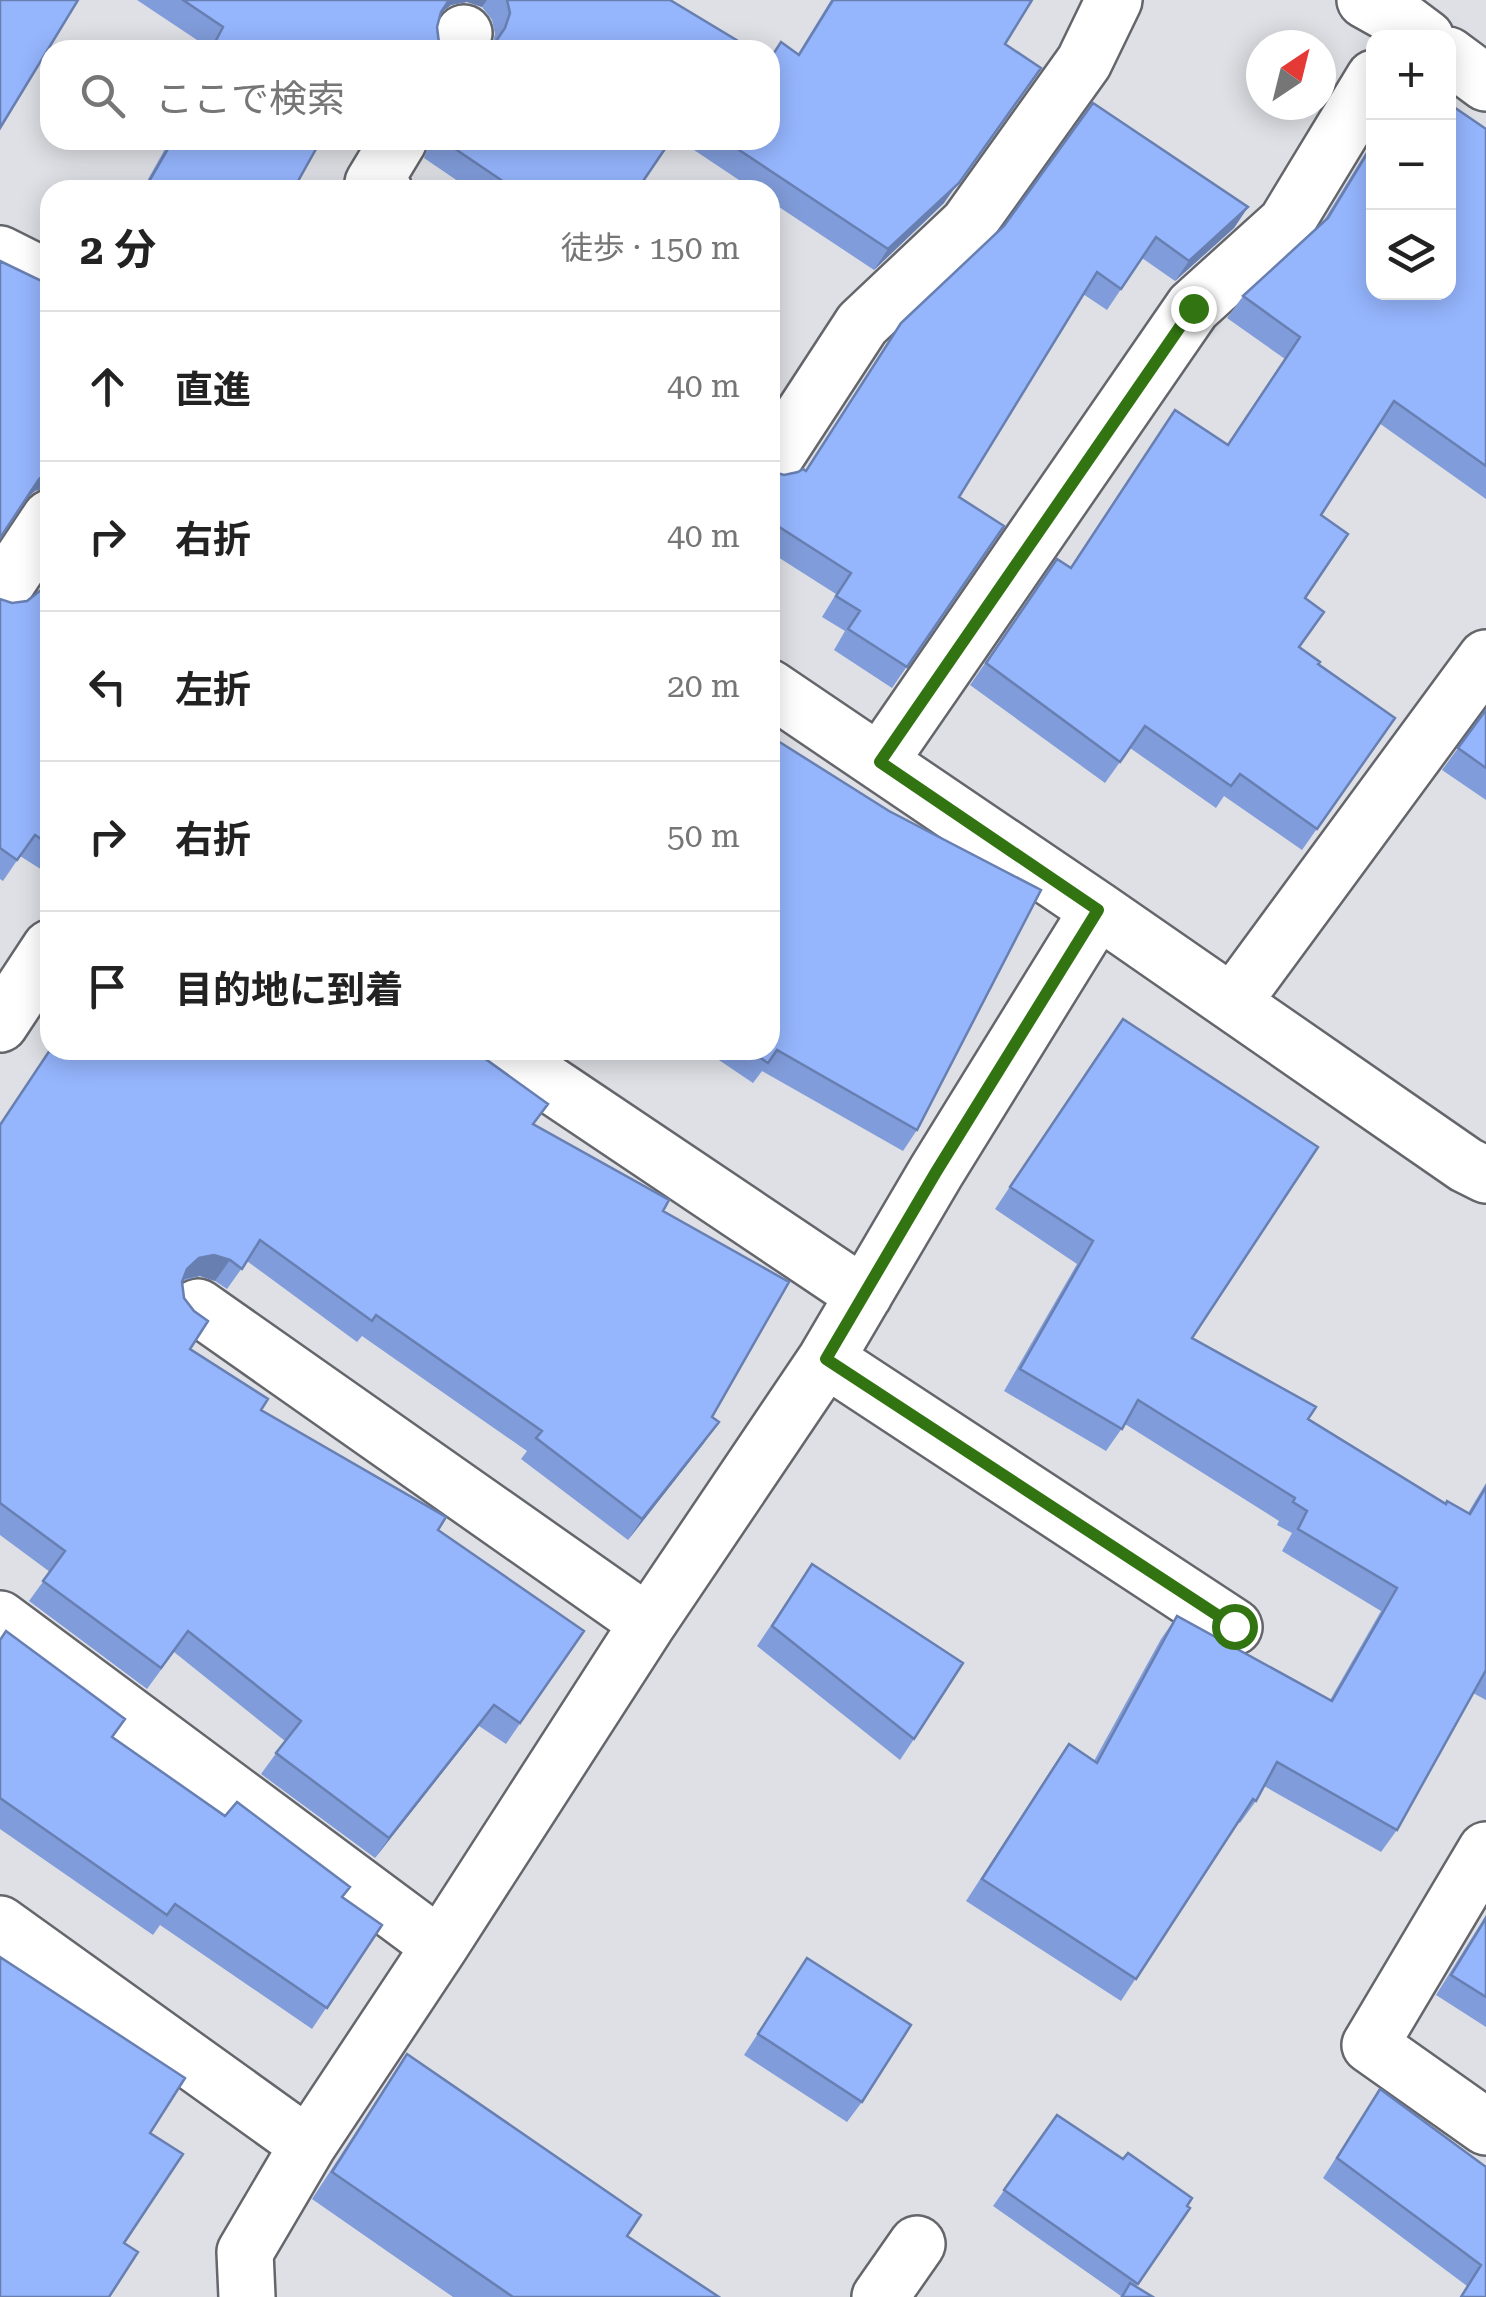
<!DOCTYPE html>
<html lang="ja">
<head>
<meta charset="utf-8">
<style>
	:root { --surface:#fff; --page:#f6f6f6; --text:#222; --muted:#767676; --line:#e0e0e0 }
	body { margin:0; font-family:"Roboto Serif","Noto Sans JP",serif; background:var(--page); color:var(--text) }
	.controls { position:absolute; right:30px; top:30px; display:grid; overflow:hidden; border-radius:20px; box-shadow:0 5px 25px #0003 }
	.controls button { width:90px; height:90px; display:grid; place-items:center; padding:0; border:0; border-bottom:2px solid var(--line); background:var(--surface); color:var(--text); font:50px sans-serif }
	.compass { position:absolute; left:1246px; top:30px; width:90px; height:90px; border-radius:50%; background:var(--surface); box-shadow:0 5px 25px #0003; rotate:35deg }
	.stop { position:absolute; width:30px; height:30px; margin:-22px; border:8px solid #327412; border-radius:50%; background:#fff }
	.stop.end { background:#327412; border-color:#fff; box-shadow:0 2px 10px #0008 }
	.list { margin:0; padding:0; list-style:none }
	h2 { display:flex; justify-content:space-between; align-items:center; height:130px; margin:0; padding:0 40px; font-size:42px }
	h2 small { font-size:32px; font-weight:400; color:var(--muted) }
	.list li { display:grid; grid-template-columns:65px 1fr auto; gap:30px; align-items:center; box-sizing:border-box; height:150px; padding:0 40px; border-top:2px solid var(--line) }
	.list b { display:block; font-size:38px; white-space:nowrap }
	.list em { font-size:32px; font-style:normal; color:var(--muted) }
	.icon { flex:none; width:55px; height:55px; fill:none; stroke:currentColor; stroke-width:2; stroke-linecap:round; stroke-linejoin:round }
	.map { position:relative; flex:none; width:1486px; height:2297px; overflow:hidden }
	.search { position:absolute; background:var(--surface); box-shadow:0 5px 25px #0003; left:40px; top:40px; width:740px; height:110px; display:flex; align-items:center; gap:25px; box-sizing:border-box; padding:0 35px; border-radius:30px; color:var(--muted); font-size:38px }
	.panel { position:absolute; background:var(--surface); box-shadow:0 5px 25px #0003; left:40px; top:180px; width:740px; height:880px; border-radius:30px }
	.map>svg:first-child { display:block }
	.lines { fill:none; stroke-linecap:round; stroke-linejoin:round }
	.minor-casing { stroke:#64666b; stroke-width:60 }
	.minor { stroke:#fff; stroke-width:55 }
	.wall { fill:#809cda }
	.shaded-wall { fill:#687fb1 }
	.building { fill:#95b5fd; stroke:#687fb1; stroke-width:2.5 }
	.route { stroke:#327412; stroke-width:12 }
</style>
</head>
<body>
<div class="map">
<svg width="1486" height="2297" viewBox="0 0 1486 2297">
	<rect width="100%" height="100%" fill="#dee0e5"/>
	<g class="lines">
		<g class="minor-casing">
			<path id="minor" d="M 1365,0 L 1406,23 L 1426,38
				M 453,50 L 464,33
				M 1448,55 L 1486,83
				M 384,190 L 373,183 L 399,140
				M 0,254 L 50,279
				M 770,465 L 862,324 L 968,224 L 1084,62 L 1114,0
				M 0,593 L 50,518
				M 770,688 L 1098,910 L 1466,1165 L 1486,1175
				M 880,761 L 1193,307 L 1286,223 L 1374,78
				M 1233,1002 L 1486,658
				M 0,1024 L 50,948
				M 499,1050 L 864,1295
				M 198,1307 L 648,1623
				M 826,1359 L 1234,1627
				M 0,1619 L 440,1946
				M 1486,1850 L 1370,2045 L 1486,2127
				M 0,1924 L 308,2145
				M 247,2297 L 245,2252 L 308,2145 L 440,1946 L 648,1623 L 826,1359 L 936,1172 L 1098,910
				M 880,2297 L 917,2244"/>
		</g>
		<use href="#minor" class="minor"/>
	</g>
	<path class="wall" d="M 137,0 L 670,0 L 491,49 L 495,34 L 492,20 L 482,7 L 467,2 L 451,5 L 441,13 L 437,27 L 439,43 L 446,50 L 208,50 L 209,48 Z
		M 831,0 L 1032,0 L 1005,44 L 944,203 L 874,270 L 770,201 L 770,190 L 754,190 L 679,140 L 770,140 L 798,54 Z
		M 1486,129 L 1486,499 L 1379,423 L 1321,515 L 1305,598 L 1299,647 L 1318,664 L 1395,718 L 1302,850 L 1224,796 L 1216,808 L 1130,748 L 1105,783 L 970,685 L 1057,559 L 1070,568 L 1175,410 L 1228,445 L 1285,359 L 1227,318 L 1243,296 L 1323,222 L 1374,139 L 1374,292 Z
		M 170,140 L 321,140 L 293,190 L 142,190 Z
		M 430,140 L 671,140 L 637,190 L 471,190 L 424,158 Z
		M 1248,207 L 1234,228 L 1175,281 L 1142,258 L 1107,310 L 1083,294 L 959,497 L 1004,526 L 892,688 L 834,650 L 845,631 L 822,617 L 836,594 L 770,552 L 770,471 L 784,475 L 806,470 L 901,323 Z
		M 50,574 L 50,875 L 20,856 L 3,881 L 0,879 L 0,599 L 12,603 L 27,601 L 39,591 Z
		M 1486,710 L 1486,800 L 1442,770 Z
		M 770,736 L 917,1130 L 903,1151 L 762,1071 L 753,1083 L 704,1050 L 770,1050 Z
		M 1107,1041 L 1192,1338 L 1308,1419 L 1445,1503 L 1468,1513 L 1486,1483 L 1486,1700 L 1473,1693 L 1397,1830 L 1381,1852 L 1264,1786 L 1256,1801 L 1240,1823 L 1238,1822 L 1121,2001 L 966,1901 L 1053,1767 L 1069,1744 L 1094,1761 L 1161,1639 L 1177,1616 L 1330,1700 L 1381,1611 L 1282,1551 L 1292,1533 L 1277,1525 L 1279,1521 L 1125,1424 L 1106,1451 L 1004,1391 L 1077,1264 L 995,1209 Z
		M 0,1124 L 533,1124 L 663,1211 L 712,1417 L 704,1443 L 628,1540 L 521,1459 L 527,1451 L 362,1336 L 357,1342 L 247,1261 L 227,1289 L 215,1281 L 200,1276 L 182,1281 L 190,1349 L 261,1410 L 584,1631 L 506,1744 L 479,1726 L 375,1858 L 261,1774 L 285,1741 L 174,1652 L 147,1689 L 29,1601 L 50,1572 L 0,1535 Z
		M 812,1564 L 914,1739 L 900,1760 L 757,1646 Z
		M 0,1640 L 112,1737 L 225,1816 L 350,1887 L 342,1898 L 382,1925 L 312,2029 L 160,1925 L 153,1935 L 0,1829 Z
		M 1486,1915 L 1486,2027 L 1436,1995 Z
		M 807,1958 L 862,2102 L 847,2122 L 744,2055 Z
		M 407,2054 L 627,2236 L 719,2297 L 453,2297 L 312,2199 Z
		M 1380,2089 L 1486,2167 L 1486,2297 L 1460,2297 L 1467,2286 L 1323,2178 Z
		M 1057,2115 L 1190,2208 L 1136,2287 L 1153,2297 L 1120,2297 L 1121,2296 L 993,2206 Z"/>
	<path class="shaded-wall" d="M 449,0 L 487,0 L 482,7 L 467,2 L 451,5 L 438,15 Z
		M 1041,68 L 944,203 L 874,270 L 888,249 Z
		M 1248,207 L 1234,228 L 1175,281 L 1189,261 Z
		M 50,470 L 50,487 L 35,491 L 25,500 L 39,479 Z
		M 214,1255 L 230,1260 L 215,1281 L 200,1276 L 184,1279 L 172,1290 L 187,1269 L 199,1258 Z
		M 719,1422 L 704,1443 L 628,1540 L 642,1519 Z
		M 494,1705 L 479,1726 L 375,1858 L 389,1838 Z"/>
	<path class="building" d="M 0,0 L 78,0 L 0,128 Z
		M 183,0 L 449,0 L 441,12 L 437,27 L 439,43 L 446,50 L 211,50 L 223,27 Z
		M 507,0 L 670,0 L 753,50 L 490,50 L 505,28 L 510,13 Z
		M 833,0 L 1032,0 L 1005,44 L 1041,68 L 959,183 L 888,249 L 724,140 L 770,140 L 770,59 L 781,42 L 799,55 Z
		M 1093,103 L 1248,207 L 1189,261 L 1156,237 L 1121,289 L 1097,272 L 959,497 L 1004,526 L 907,667 L 848,629 L 860,611 L 836,596 L 851,573 L 770,521 L 770,471 L 784,475 L 798,472 L 803,469 L 806,471 L 901,323 L 1004,226 Z
		M 1448,103 L 1486,129 L 1486,466 L 1394,401 L 1321,515 L 1348,534 L 1305,598 L 1324,612 L 1299,647 L 1320,662 L 1318,664 L 1395,718 L 1317,829 L 1240,774 L 1231,786 L 1145,726 L 1120,762 L 986,663 L 1057,559 L 1071,568 L 1175,410 L 1228,445 L 1300,337 L 1243,296 L 1328,218 L 1374,142 L 1374,292 L 1448,292 Z
		M 173,140 L 321,140 L 293,190 L 144,190 Z
		M 442,140 L 671,140 L 637,190 L 516,190 Z
		M 0,261 L 50,285 L 50,470 L 39,479 L 0,538 Z
		M 50,575 L 50,845 L 35,835 L 17,860 L 0,848 L 0,599 L 12,603 L 27,601 L 41,590 Z
		M 1486,710 L 1486,768 L 1458,748 Z
		M 770,736 L 889,811 L 1041,890 L 917,1130 L 777,1050 L 768,1063 L 749,1050 L 770,1050 Z
		M 1123,1019 L 1318,1147 L 1192,1338 L 1316,1407 L 1308,1419 L 1446,1504 L 1447,1501 L 1470,1514 L 1486,1487 L 1486,1670 L 1397,1830 L 1277,1762 L 1256,1801 L 1253,1799 L 1136,1979 L 982,1879 L 1069,1744 L 1097,1763 L 1177,1616 L 1332,1701 L 1397,1588 L 1298,1529 L 1307,1511 L 1293,1502 L 1295,1498 L 1138,1400 L 1122,1429 L 1020,1369 L 1093,1241 L 1010,1187 Z
		M 50,1050 L 473,1050 L 548,1104 L 533,1124 L 669,1200 L 663,1211 L 789,1282 L 712,1417 L 719,1422 L 642,1519 L 536,1438 L 542,1431 L 376,1315 L 372,1321 L 260,1240 L 242,1269 L 230,1260 L 214,1255 L 199,1258 L 187,1269 L 182,1282 L 184,1298 L 194,1311 L 208,1321 L 190,1349 L 268,1399 L 261,1410 L 446,1517 L 438,1530 L 584,1631 L 520,1723 L 494,1705 L 389,1838 L 276,1753 L 301,1721 L 188,1631 L 161,1668 L 43,1581 L 65,1551 L 0,1503 L 0,1125 Z
		M 812,1564 L 963,1663 L 914,1739 L 772,1626 Z
		M 6,1631 L 125,1719 L 112,1737 L 225,1816 L 237,1802 L 350,1887 L 342,1897 L 382,1925 L 327,2008 L 175,1904 L 167,1915 L 0,1798 L 0,1640 Z
		M 1486,1918 L 1486,1997 L 1451,1975 Z
		M 0,1957 L 185,2078 L 150,2133 L 183,2154 L 124,2243 L 138,2252 L 109,2297 L 0,2297 Z
		M 807,1958 L 911,2025 L 862,2102 L 758,2034 Z
		M 407,2054 L 641,2215 L 627,2236 L 719,2297 L 513,2297 L 332,2172 Z
		M 1380,2089 L 1486,2167 L 1486,2297 L 1461,2297 L 1481,2265 L 1337,2158 Z
		M 1057,2115 L 1123,2159 L 1128,2153 L 1192,2198 L 1187,2206 L 1190,2208 L 1138,2284 L 1004,2190 Z
		M 1130,2283 L 1153,2297 L 1122,2297 Z"/>
	<g class="lines">
		<path class="route" d="M 1193,308 L 880,762 L 1098,910 L 936,1172 L 826,1359 L 1234,1626"/>
	</g>
</svg>
<div class="controls">
<button>+</button>
<button>−</button>
<button><svg class="icon" aria-label="layers" viewBox="0 0 24 24"><path d="M12 4l9 5-9 5-9-5zM3 14l9 5 9-5"/></svg></button>
</div>
<svg class="compass" viewBox="-18 -18 36 36"><path d="M0-13l5 13h-10z" fill="#e53935"/><path d="M0 13l5-13h-10z" fill="#767676"/></svg>
<div class="stop" style="left:1234px;top:1626px"></div>
<div class="stop end" style="left:1193px;top:308px"></div>
<div class="search"><svg class="icon" aria-label="search" viewBox="0 0 24 24"><circle cx="10" cy="10" r="6"/><path d="M15 15l6 6"/></svg>ここで検索</div>
<section class="panel">
<h2>2 分<small>徒歩 · 150 m</small></h2>
<ul class="list">
<li><svg class="icon" aria-label="ahead" viewBox="0 0 24 24"><path d="M12 20V5M6 11l6-6 6 6"/></svg><div><b>直進</b></div><em>40 m</em></li>
<li><svg class="icon" aria-label="right" viewBox="0 0 24 24"><path d="M7 20v-9h11M14 6l5 5-5 5"/></svg><div><b>右折</b></div><em>40 m</em></li>
<li><svg class="icon" aria-label="left" viewBox="0 0 24 24"><path d="M17 20v-9H6M10 6l-5 5 5 5"/></svg><div><b>左折</b></div><em>20 m</em></li>
<li><svg class="icon" aria-label="right" viewBox="0 0 24 24"><path d="M7 20v-9h11M14 6l5 5-5 5"/></svg><div><b>右折</b></div><em>50 m</em></li>
<li><svg class="icon" aria-label="arrive" viewBox="0 0 24 24"><path d="M6 21V4h12l-3 4 3 4H6"/></svg><div><b>目的地に到着</b></div></li>
</ul>
</section>
</div>
</body>
</html>
